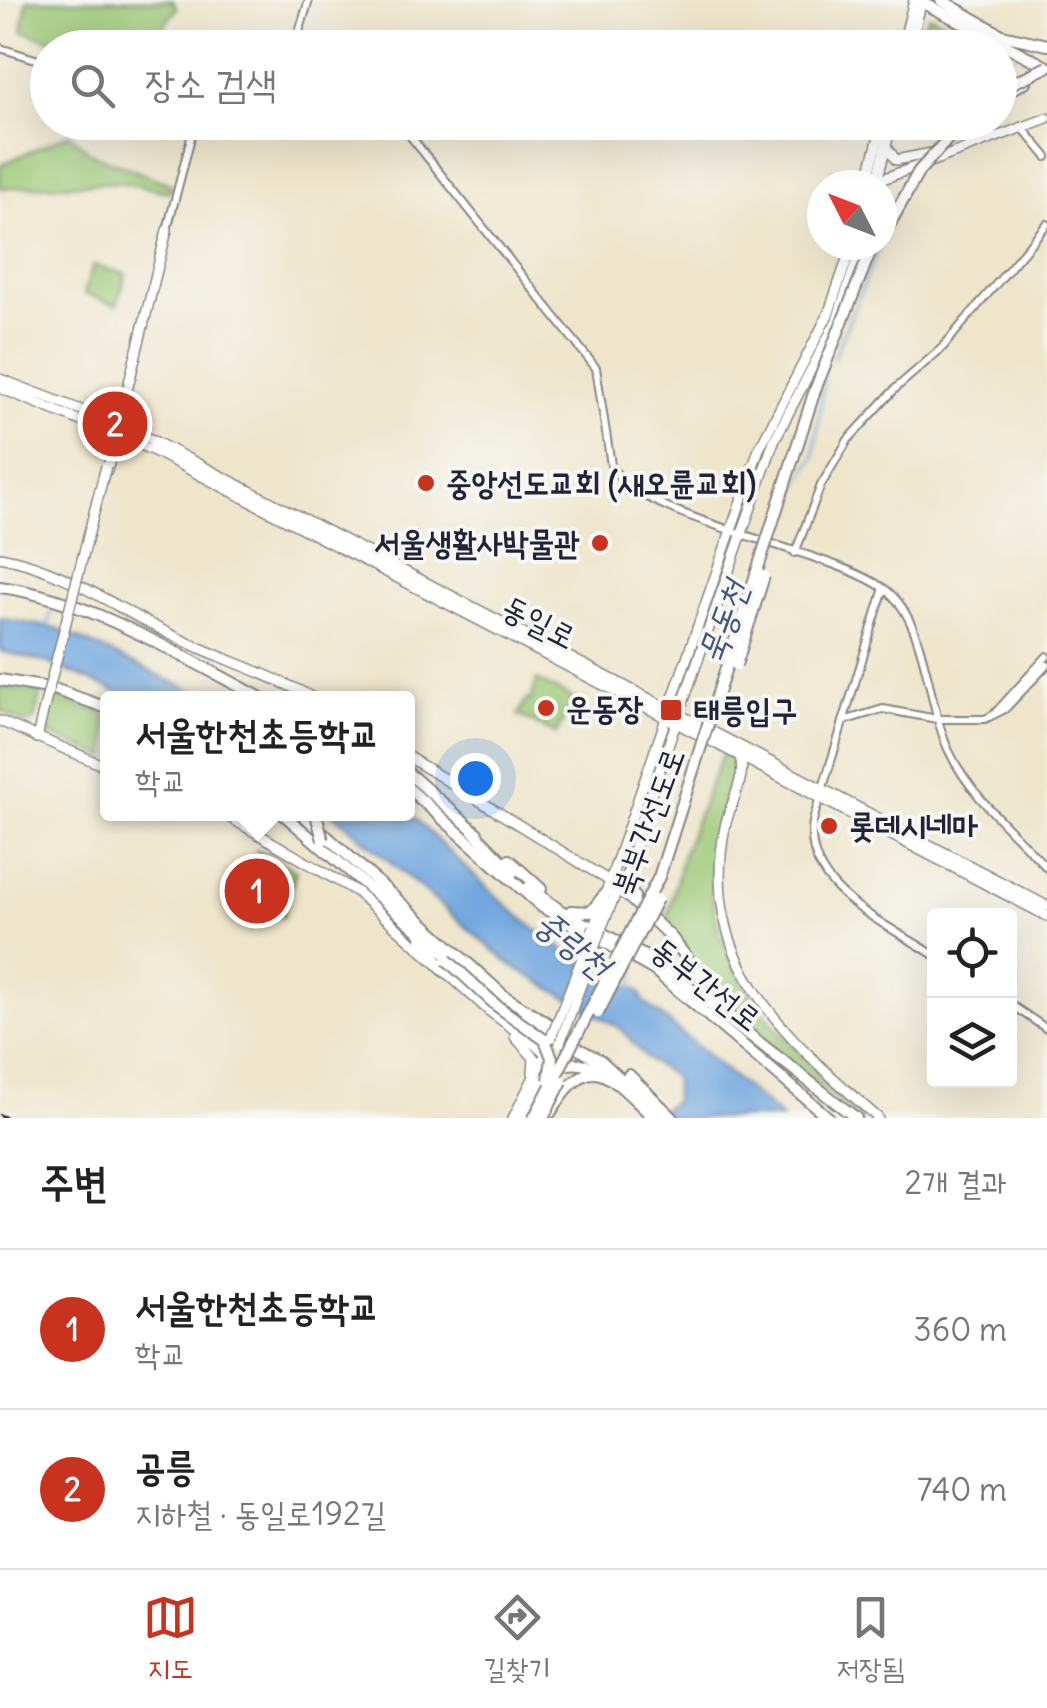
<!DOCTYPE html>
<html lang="ko">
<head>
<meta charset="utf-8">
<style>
	:root { --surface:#fff; --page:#f6f6f6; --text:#222; --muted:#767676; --line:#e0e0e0; --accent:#c8321e }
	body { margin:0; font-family:Delius,"Poor Story",sans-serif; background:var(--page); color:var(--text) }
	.controls { position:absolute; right:30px; bottom:30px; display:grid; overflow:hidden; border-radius:10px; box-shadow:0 10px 40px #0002 }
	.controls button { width:90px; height:90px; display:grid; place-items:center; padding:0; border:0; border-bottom:2px solid var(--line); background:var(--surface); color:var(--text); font:50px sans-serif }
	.compass { position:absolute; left:807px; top:170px; width:90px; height:90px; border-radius:50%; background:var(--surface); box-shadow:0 10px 40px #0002; rotate:312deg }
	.you { position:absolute; left:475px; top:778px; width:35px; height:35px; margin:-25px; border:8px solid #fff; border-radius:50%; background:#1a73e8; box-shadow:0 0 0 15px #1a73e833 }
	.badge { display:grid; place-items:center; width:65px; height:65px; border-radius:50%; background:var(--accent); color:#fff; font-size:32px; font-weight:700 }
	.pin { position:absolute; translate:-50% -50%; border:5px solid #fff; box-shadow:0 2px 10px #0006 }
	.popup { position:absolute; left:100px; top:691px; width:315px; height:130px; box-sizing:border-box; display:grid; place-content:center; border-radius:10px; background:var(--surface); filter:drop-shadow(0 2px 8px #0005); font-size:32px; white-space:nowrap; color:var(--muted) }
	.popup b { font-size:38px; color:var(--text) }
	.popup::after { content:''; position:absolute; left:50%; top:100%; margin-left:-20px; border:20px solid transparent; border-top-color:var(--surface) }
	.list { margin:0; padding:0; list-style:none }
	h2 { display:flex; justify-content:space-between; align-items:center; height:130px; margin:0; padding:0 40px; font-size:42px }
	h2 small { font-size:32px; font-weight:400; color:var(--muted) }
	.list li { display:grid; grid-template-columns:65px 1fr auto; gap:30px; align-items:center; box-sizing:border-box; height:160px; padding:0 40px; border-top:2px solid var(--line) }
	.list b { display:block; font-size:38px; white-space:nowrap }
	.list p { margin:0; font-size:32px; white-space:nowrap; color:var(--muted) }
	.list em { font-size:32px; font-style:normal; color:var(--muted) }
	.icon { flex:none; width:55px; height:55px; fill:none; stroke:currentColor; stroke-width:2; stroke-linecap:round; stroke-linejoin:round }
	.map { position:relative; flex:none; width:1047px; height:1118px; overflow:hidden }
	.search { position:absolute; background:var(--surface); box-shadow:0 10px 40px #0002; left:30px; right:30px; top:30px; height:110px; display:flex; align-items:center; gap:25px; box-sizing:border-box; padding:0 35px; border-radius:55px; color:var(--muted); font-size:38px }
	.sheet { height:450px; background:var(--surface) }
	nav { display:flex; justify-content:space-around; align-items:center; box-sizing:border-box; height:140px; border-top:2px solid var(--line); background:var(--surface); font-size:28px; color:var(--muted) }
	nav a { display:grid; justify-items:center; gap:5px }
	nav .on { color:var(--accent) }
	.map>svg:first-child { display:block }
	.green { fill:#9bc875; stroke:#5e7558; stroke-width:2.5 }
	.water { fill:#72a7df; stroke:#4a648d; stroke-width:2.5 }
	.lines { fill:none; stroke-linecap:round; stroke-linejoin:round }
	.stream { stroke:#72a7df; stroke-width:2.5 }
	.minor-casing { stroke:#888482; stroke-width:10 }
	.major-casing { stroke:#888482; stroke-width:12 }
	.highway-casing { stroke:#888482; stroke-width:14 }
	.minor { stroke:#fff; stroke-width:6 }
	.major { stroke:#fff; stroke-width:9 }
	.highway { stroke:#fff; stroke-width:10 }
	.rail { stroke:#22223b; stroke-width:2.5 }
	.major-bridge-casing { stroke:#888482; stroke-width:12; stroke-linecap:butt }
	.highway-bridge-casing { stroke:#888482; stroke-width:14; stroke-linecap:butt }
	.major-bridge { stroke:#fff; stroke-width:9 }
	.highway-bridge { stroke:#fff; stroke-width:10 }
	.poi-dot { fill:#c8321e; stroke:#f6f6f2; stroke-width:4 }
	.labels { text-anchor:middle; stroke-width:8; stroke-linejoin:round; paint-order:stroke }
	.poi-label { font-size:32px; font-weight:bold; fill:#22223b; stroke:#f6f6f2; text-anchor:start }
	.street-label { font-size:32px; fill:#22223b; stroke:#f6f6f2 }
	.water-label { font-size:35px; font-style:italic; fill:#42577d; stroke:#f6f6f2 }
</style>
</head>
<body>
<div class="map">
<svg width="1047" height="1118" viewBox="0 0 1047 1118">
	<rect width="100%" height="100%" fill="#f6f6f2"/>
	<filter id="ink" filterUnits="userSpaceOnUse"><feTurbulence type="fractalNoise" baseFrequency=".01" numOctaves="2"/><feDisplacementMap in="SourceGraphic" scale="20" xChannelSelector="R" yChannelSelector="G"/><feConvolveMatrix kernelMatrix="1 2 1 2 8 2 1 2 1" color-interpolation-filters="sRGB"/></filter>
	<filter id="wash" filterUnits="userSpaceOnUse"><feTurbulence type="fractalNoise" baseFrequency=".0048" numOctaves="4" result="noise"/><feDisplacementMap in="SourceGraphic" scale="40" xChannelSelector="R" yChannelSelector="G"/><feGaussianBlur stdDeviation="2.25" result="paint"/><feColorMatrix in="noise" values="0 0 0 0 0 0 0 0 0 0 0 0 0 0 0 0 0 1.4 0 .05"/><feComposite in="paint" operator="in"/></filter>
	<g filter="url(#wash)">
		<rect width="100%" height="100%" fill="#eee5ca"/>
		<path class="green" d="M 27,0 L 172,0 L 177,8 L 149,47 L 73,47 L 22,31 Z
			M 928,16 L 932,16 L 999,48 L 917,48 Z
			M 69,134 L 92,154 L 172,185 L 169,192 L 119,182 L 0,188 L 0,165 Z
			M 93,265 L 126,274 L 117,305 L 84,294 Z
			M 537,680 L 574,699 L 556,734 L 518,715 L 527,699 L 531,700 Z
			M 0,687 L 41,692 L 34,720 L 26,724 L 0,710 Z
			M 51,695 L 107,715 L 107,758 L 50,735 L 44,723 Z
			M 723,752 L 738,760 C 731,782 721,804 717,826 C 688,961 782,1039 870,1118 L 860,1118 L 739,1021 L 665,929 L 683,853 Z
			M 257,850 L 296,871 L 283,917 L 239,901 Z"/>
		<path class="water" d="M 0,618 L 58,629 L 208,698 L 131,698 L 49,663 L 0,651 Z
			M 407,811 C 477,878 549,956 639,991 L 644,1002 L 782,1118 L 649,1118 L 674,1101 L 674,1077 L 647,1059 L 621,1029 L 511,965 L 334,814 Z"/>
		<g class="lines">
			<path class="stream" d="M 1000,64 L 1015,55
				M 921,152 L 936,122
				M 833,359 L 880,245
				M 767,572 L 799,483 L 814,457 L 824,380
				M 48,629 L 52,602
				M 713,728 L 733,669
				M 641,951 L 646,930
				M 631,990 L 637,964"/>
		</g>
	</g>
	<g filter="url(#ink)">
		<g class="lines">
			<g class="minor-casing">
				<path id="minor" d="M 0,48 L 48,63
					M 294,48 L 309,0
					M 399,122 L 596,368 L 611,465 C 638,521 830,548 886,590 C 927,621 927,705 949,751 C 970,796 1014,832 1047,868
					M 1021,126 L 1047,157
					M 167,230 L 195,122
					M 795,553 L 821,485 L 848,440 L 896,388 L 942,348 L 1047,224
					M 884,588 L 814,817 C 797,887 886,923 934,955
					M 995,713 L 1047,656
					M 843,721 L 883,709 L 937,719 L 985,719 L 1005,709 L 1047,665
					M 1010,1004 L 1047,1029"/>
			</g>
			<g class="major-casing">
				<path id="major" d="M 902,48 L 914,0
					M 910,48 L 922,0
					M 886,146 L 896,160 L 937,152
					M 930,162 L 1047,118
					M 877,181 L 926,163
					M 866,185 L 883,122
					M 876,185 L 892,122
					M 0,379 L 131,429 L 1047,906
					M 0,388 L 152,450 L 1047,916
					M 107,471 L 167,230
					M 0,557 C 69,570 117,610 180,639 C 224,660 271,674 313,698
					M 0,721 L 107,767
					M 37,738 L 43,712
					M 738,753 C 750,773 729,805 725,827 C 698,964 786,1037 878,1118
					M 407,756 L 616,885
					M 224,814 L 357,892 L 489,1011 L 546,1053
					M 636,838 L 774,441 L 837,320 L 862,245
					M 594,927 L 759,449 L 828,315 L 852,245
					M 601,929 L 621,881
					M 515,1037 L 534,1058 L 533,1073
					M 513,1118 L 547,1051
					M 521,1118 L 541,1081"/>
			</g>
			<g class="highway-casing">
				<path id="highway" d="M 941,0 L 1002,35 L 1047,45
					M 922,2 L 1047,67
					M 1000,96 L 1025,82
					M 0,587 C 88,598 183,657 261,698
					M 0,680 L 54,689 L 107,708
					M 407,772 L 477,833
					M 407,787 L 542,907 L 654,970 L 829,1118
					M 283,814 L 456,963
					M 302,814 L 504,996 L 560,1031
					M 473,831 L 513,872
					M 509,860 L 541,889
					M 529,887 L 561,911 L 659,964 L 779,1058
					M 618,887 L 671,937 L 731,1016
					M 634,897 L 626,881 L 638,834
					M 571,911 L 591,912 L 608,890
					M 422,939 L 444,971
					M 522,1018 L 601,1061 L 663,1118
					M 774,1054 L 856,1118
					M 629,1075 L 673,1118
					M 539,1084 C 556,1062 576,1058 600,1071
					M 550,1113 C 591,1046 607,1074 653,1117"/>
			</g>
			<use href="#minor" class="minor"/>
			<use href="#major" class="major"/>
			<use href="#highway" class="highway"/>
			<path class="rail" d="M 0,1115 L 7,1118"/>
			<g class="major-bridge-casing">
				<path id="major-bridge" d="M 43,712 L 106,466
					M 551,1038 L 594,927
					M 560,1043 L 601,929"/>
			</g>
			<g class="highway-bridge-casing">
				<path id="highway-bridge" d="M 1000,89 L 1047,67
					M 882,238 L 919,171 L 963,122
					M 736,665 L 764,576
					M 316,814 L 323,840
					M 447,960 L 497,1006 L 545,1040 L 552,1058 L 549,1080
					M 598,1013 L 657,899
					M 534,1118 L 659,877 L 815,390 L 873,245
					M 543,1118 L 562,1081"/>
			</g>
			<use href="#major-bridge" class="major-bridge"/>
			<use href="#highway-bridge" class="highway-bridge"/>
		</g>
	</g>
	<g class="poi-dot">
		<circle cx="426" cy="483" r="10"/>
		<circle cx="600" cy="543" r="10"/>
		<circle cx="546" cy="708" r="10"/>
		<rect x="659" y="698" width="24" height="24" rx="5"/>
		<circle cx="829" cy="826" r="10"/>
	</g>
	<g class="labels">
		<g class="poi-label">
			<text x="446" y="494">중앙선도교회 (새오륜교회)</text>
			<text x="580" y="554" text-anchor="end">서울생활사박물관</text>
			<text x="566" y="719">운동장</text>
			<text x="694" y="721">태릉입구</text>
			<text x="849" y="837">롯데시네마</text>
		</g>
		<g class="street-label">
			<text transform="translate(539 622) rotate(27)" y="11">동일로</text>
			<text transform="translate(648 822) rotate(-70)" y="11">북부간선도로</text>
			<text transform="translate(706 984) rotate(38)" y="11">동부간선로</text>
		</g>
		<g class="water-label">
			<text transform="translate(723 622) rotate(-70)" y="12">묵동천</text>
			<text transform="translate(573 944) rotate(39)" y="12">중랑천</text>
		</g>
	</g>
</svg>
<div class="controls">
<button><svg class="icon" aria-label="locate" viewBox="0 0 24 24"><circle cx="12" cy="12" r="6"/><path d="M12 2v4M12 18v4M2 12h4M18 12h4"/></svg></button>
<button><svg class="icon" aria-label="layers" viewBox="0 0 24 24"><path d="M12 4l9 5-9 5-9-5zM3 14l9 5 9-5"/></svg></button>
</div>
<svg class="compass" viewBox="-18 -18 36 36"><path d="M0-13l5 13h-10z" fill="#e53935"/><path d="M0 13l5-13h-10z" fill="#767676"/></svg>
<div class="you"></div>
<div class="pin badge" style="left:257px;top:891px">1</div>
<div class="popup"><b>서울한천초등학교</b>학교</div>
<div class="pin badge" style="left:115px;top:424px">2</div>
<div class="search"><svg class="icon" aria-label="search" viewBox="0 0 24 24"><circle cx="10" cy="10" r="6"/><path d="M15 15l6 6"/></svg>장소 검색</div>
</div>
<section class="sheet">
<h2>주변<small>2개 결과</small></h2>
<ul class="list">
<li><span class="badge">1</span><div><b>서울한천초등학교</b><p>학교</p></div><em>360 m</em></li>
<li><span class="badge">2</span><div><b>공릉</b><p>지하철 · 동일로192길</p></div><em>740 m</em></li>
</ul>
</section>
<nav>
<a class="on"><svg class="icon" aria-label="map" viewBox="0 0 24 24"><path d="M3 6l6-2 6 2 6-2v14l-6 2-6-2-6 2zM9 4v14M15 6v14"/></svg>지도</a>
<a><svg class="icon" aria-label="directions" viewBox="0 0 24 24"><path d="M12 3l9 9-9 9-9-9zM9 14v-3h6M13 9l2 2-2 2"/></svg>길찾기</a>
<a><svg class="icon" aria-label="saved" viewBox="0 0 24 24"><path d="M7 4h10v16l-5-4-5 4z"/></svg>저장됨</a>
</nav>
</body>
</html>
